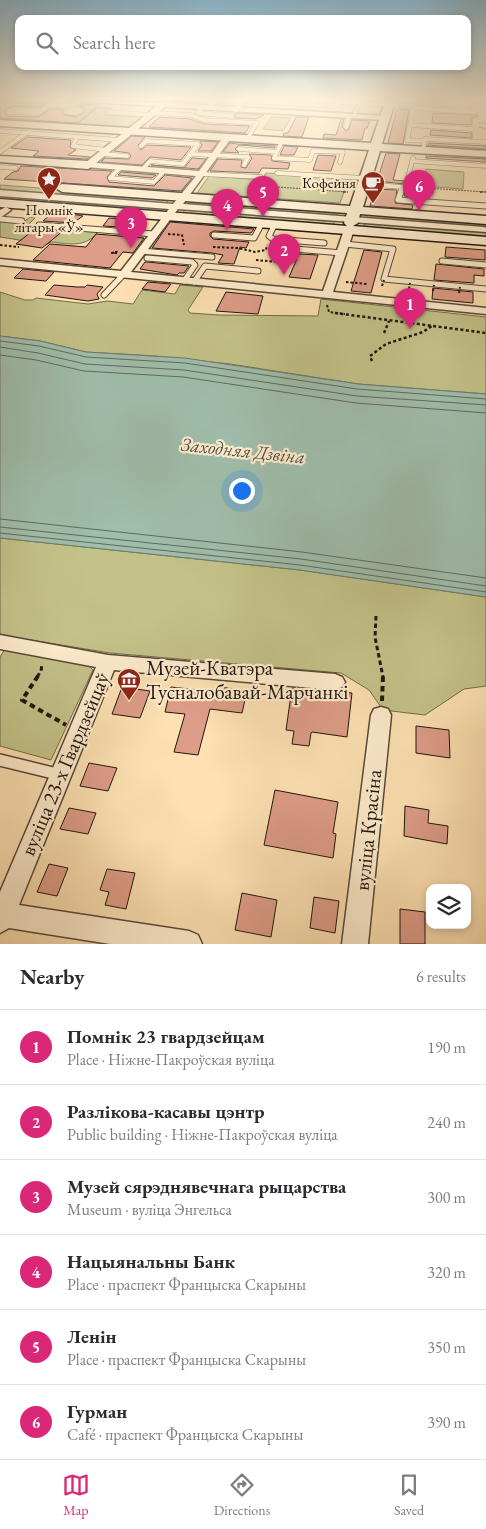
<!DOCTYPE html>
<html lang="en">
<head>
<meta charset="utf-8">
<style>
	:root { --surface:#fff; --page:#f2f2f3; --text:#2b2b33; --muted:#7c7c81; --line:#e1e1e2; --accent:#db2777 }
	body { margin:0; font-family:"EB Garamond",serif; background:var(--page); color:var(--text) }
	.controls { position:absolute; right:15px; bottom:15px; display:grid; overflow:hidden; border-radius:10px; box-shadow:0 2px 8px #0003 }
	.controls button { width:45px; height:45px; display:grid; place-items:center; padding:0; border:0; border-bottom:1px solid var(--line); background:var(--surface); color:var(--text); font:25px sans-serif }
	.you { position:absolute; left:241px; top:490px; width:18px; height:18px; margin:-12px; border:4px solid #fff; border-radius:50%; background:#1a73e8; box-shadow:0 0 0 8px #1a73e833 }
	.badge { display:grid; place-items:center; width:32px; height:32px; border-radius:50%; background:var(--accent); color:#fff; font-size:16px; font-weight:700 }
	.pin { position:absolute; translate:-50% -41px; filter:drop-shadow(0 1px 2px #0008) }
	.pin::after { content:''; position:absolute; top:26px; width:18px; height:15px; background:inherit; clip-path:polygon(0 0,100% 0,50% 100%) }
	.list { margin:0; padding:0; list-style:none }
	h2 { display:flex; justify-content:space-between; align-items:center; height:65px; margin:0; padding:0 20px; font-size:21px }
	h2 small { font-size:16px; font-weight:400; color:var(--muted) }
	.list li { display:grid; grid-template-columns:32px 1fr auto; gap:15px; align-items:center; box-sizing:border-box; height:75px; padding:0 20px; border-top:1px solid var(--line) }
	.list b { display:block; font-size:19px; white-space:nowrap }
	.list p { margin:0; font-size:16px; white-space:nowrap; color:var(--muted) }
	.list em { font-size:16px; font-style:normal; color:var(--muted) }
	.icon { flex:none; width:28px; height:28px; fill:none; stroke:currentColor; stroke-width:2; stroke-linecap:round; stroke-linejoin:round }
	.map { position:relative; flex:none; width:486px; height:944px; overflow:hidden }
	.search { position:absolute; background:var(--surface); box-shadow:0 2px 8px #0003; left:15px; right:15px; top:15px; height:55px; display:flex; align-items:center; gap:12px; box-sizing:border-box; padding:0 18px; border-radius:10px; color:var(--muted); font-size:19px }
	.sheet { height:515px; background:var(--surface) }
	nav { display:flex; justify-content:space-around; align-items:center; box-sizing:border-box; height:70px; border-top:1px solid var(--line); background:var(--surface); font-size:14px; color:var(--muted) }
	nav a { display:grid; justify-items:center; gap:2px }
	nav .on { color:var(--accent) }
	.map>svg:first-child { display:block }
	.green { fill:#c3c289; stroke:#726c4c }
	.water { fill:#9fbeac; stroke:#6d7a6e }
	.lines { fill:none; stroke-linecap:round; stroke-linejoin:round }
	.shore { stroke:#606a5e; stroke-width:1 }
	.building { fill:#de9d88; stroke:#211510 }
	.lane-far2-casing { stroke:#584838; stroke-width:5 }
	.lane-far1-casing { stroke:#584838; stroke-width:7 }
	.lane-casing { stroke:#584838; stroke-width:14 }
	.street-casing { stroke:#584838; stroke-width:3 }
	.secondary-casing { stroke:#211510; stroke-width:3 }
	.path-far4 { stroke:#211510; stroke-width:1; stroke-dasharray:2 1; stroke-linecap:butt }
	.path-far3 { stroke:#211510; stroke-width:2; stroke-dasharray:2.5 2; stroke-linecap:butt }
	.path-far2 { stroke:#211510; stroke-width:2.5; stroke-dasharray:3 2.5; stroke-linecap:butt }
	.path-far1 { stroke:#211510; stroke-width:3; stroke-dasharray:4.5 3; stroke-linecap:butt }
	.path { stroke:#211510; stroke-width:4; stroke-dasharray:5.5 4; stroke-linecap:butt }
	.lane-far2 { stroke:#feeccd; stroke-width:4 }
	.lane-far1 { stroke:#feeccd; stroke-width:5 }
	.lane { stroke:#feeccd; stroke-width:11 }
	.street { fill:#feeccd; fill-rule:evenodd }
	.secondary { fill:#feeccd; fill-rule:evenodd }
	.path-bridge { stroke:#211510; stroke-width:2; stroke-dasharray:2.5 2; stroke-linecap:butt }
	.labels { text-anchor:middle; stroke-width:4.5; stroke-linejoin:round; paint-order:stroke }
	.far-poi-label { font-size:15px; fill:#211510; stroke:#feeccd; text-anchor:end }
	.water-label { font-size:19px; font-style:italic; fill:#4d5047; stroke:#feeccd }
	.near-poi-label { font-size:21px; fill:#211510; stroke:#feeccd; text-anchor:start }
	.near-street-label { font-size:21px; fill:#211510; stroke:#feeccd }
</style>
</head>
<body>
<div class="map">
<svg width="486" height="944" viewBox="0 0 486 944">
	<rect width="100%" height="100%" fill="#fde1b2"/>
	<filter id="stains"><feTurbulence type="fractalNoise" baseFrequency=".004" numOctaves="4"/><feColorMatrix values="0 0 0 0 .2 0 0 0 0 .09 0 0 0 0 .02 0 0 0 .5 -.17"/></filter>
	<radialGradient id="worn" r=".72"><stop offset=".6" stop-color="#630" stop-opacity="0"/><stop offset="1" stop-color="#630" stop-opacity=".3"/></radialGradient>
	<path class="green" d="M 97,107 L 111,108 L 104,115 L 143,117 L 129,128 L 22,121 L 59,115 L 87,116 Z
		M 271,117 L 291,118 L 283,131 L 263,129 Z
		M 426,169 L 464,172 L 463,189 L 423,186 Z
		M 266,173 L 349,178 L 340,203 L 197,193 L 209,176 L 262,180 Z
		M 0,185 L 170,198 L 159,213 L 0,200 Z
		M 192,200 L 338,211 L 333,226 L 182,214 Z
		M 368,213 L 486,222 L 486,238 L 363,228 Z
		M 30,217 L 35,218 L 27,226 L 98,232 C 85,248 70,244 51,242 L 48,244 C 32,243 16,239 0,237 L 0,220 L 24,222 Z
		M 180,285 L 203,287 L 188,310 L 190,313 L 219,315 L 318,316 L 321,299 L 486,317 L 486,394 L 358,384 L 230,364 L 155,356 L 86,352 L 40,341 L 0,336 L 0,292 L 25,300 L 33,300 L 36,298 L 88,304 L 107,301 L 133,304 L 142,290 L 175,294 Z
		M 0,538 L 300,570 L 486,597 L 486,686 L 464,689 L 425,715 L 383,710 L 369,690 L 341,673 L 110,653 L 0,635 Z
		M 5,649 L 87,664 L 93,670 L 51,760 L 0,746 L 0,657 Z"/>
	<path class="water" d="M 0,336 L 40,341 L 86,352 L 185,358 L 358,384 L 486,394 L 486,597 L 300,570 L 0,538 Z"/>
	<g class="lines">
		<path class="shore" d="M 0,341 L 39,346 L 86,357 L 185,363 L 357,389 L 486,399
			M 0,347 L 38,353 L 85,364 L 184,370 L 357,396 L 486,405
			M 0,355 L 36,360 L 84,371 L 183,377 L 356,403 L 486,413
			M 0,519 L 302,552 L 486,578
			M 0,527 L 301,559 L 486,586
			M 0,533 L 300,565 L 486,592"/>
	</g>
	<path class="building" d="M 169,99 L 205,99 L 210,100 L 207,103 L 171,101 Z
		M 0,101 L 46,103 L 40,107 L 12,106 L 5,111 L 5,114 L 8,116 L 38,117 L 50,109 L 63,109 L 62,113 L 64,115 L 77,117 L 85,111 L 83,107 L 79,106 L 82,104 L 100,105 L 78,123 L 0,118 Z
		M 397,109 L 409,110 L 403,144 L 388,143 Z
		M 235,113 L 238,113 L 264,115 L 256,119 L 235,118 Z
		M 433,113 L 478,115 L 478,117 L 472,117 L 472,125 L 432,123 Z
		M 159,117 L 190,119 L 204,124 L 250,126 L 245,133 L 149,127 Z
		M 296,117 L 309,117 L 302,137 L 283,136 L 284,133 L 288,133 Z
		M 341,119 L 344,119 L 342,127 L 346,131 L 349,129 L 352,120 L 370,121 L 367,128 L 365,128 L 362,140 L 323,138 L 324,134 L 336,135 Z
		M 431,130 L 472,133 L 472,138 L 430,135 Z
		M 132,136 L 145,137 L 138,145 L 141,150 L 147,145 L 191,147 L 181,160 L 150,157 L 142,165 L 101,162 L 105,158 L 129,159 L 131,156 L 129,153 L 114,151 Z
		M 27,137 L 71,140 L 70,147 L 76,150 L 68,155 L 90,157 L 87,159 L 33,156 L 39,151 L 11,148 Z
		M 200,141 L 218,142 L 211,151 L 198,151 L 202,145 Z
		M 230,143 L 237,144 L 275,146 L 275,148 L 239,145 L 235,149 L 239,153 L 223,152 Z
		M 429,143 L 486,146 L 486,149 L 428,145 Z
		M 284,146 L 298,147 L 294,155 L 280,155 Z
		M 386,153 L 400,154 L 393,180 L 418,182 L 415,197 L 404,196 L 406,187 L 404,184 L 377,181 Z
		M 249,154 L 271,155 L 272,161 L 290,163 L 288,169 L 262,168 L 259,173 L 210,171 L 218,159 L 242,160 L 241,167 L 246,168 L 252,158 Z
		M 318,155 L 336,156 L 331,171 L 313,170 Z
		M 426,156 L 486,159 L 486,162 L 426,158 Z
		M 192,158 L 206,159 L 198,169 L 151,165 L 184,168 Z
		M 21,166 L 112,171 L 107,177 L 109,182 L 154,186 L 165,175 L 192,178 L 181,191 L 4,179 L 13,172 L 18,171 Z
		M 121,172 L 156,175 L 152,178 L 118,175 Z
		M 375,189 L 397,190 L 395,203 L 413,205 L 412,209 L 370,206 Z
		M 52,213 L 77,215 L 83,216 L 73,223 L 43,221 Z
		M 109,218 L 143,221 L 136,228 L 103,226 Z
		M 170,222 L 254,229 L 251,233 L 214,231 L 210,233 L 210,236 L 213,239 L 249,242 L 246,248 L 240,247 L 234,264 L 218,263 L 223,255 L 212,253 L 152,248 Z
		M 36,228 L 39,229 L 63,231 L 42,248 L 16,244 Z
		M 96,234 L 144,238 L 133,253 L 123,252 L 110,268 L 33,260 L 50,244 L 86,247 Z
		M 446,247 L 485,250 L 485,260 L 445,257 Z
		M 364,250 L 382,252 L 371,293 L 351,291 Z
		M 299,254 L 318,255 L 310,279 L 289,277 Z
		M 145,262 L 147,262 L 189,266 L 184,273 L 179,273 L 177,275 L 140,269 Z
		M 436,264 L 484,269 L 484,276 L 474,275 L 474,283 L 434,280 Z
		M 23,269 L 54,272 L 46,281 L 14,278 Z
		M 148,282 L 171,284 L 165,292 L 142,289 Z
		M 54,285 L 77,287 L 85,287 L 87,285 L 103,287 L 97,294 L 99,299 L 88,301 L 45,295 Z
		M 433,288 L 473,292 L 473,303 L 432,299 Z
		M 226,292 L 263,296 L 258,314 L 216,311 Z
		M 122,687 L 150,691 L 140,718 L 112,714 Z
		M 171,687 L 219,692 L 220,687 L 247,691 L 242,713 L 210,709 L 198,755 L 174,752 L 185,714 L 165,712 Z
		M 292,688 L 352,693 L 347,737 L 312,732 L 311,733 L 309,746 L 292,744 L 294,731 L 286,730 Z
		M 416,726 L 449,730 L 450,758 L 416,753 Z
		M 89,763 L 117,768 L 108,791 L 80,786 Z
		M 275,790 L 338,802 L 333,833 L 336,834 L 333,858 L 264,845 Z
		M 405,806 L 429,810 L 428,823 L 448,826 L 447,844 L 404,836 Z
		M 69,808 L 96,813 L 88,834 L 60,829 Z
		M 49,864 L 68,868 L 57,896 L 37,892 Z
		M 107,869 L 135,873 L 126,909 L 105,905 L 109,892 L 100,890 Z
		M 242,893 L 277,900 L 271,937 L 235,930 Z
		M 314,897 L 339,901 L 335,933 L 310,928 Z
		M 400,909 L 425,912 L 425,944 L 400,944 Z"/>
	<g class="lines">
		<g class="lane-far2-casing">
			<path id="lane-far2" d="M 141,99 L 145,99
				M 415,101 L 407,140 L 425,141
				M 445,104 L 486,106
				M 50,105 L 73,106
				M 202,108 L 198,113 L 232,116
				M 208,108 L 216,100 L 233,101
				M 414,108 L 476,112
				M 13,109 L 41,111 L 38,113 L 8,112 Z
				M 70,109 L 81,110 L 77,113 L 66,112 L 81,100
				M 236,110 L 242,102 L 248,101 L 335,106 L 337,102 L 414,106
				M 41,111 L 57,99
				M 108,112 L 151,115
				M 355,112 L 362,101
				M 154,113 L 191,115 L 204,120 L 257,123 L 247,139
				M 410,125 L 472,129
				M 346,127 L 349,116
				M 0,131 L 119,140
				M 77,137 L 73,146 L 107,150
				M 282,141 L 274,158 L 310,160 L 313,151 L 343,152 L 340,162
				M 141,146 L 146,141 L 198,144 L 183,164 L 150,161 L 143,169
				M 239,149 L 277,152
				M 423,150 L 425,139 L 486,142
				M 0,152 L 26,133
				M 102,154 L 127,156
				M 191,154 L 248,157 L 244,165
				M 412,161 L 486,166
				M 0,167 L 16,168
				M 120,168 L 110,178 L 154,182 L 164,171
				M 277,173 L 365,178
				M 202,174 L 261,177
				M 408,177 L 413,158
				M 363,184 L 402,187 L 400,193"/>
		</g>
		<g class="lane-far1-casing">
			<path id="lane-far1" d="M 401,192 L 398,200 L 486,206
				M 0,219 L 22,221
				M 275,224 L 269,236 L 273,239 L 324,243
				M 39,225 L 154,234
				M 214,235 L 254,238 L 262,223
				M 345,244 L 393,249 L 384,279 L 486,289
				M 141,251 L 212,257
				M 147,258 L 192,262 L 195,265 L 184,281
				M 442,261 L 486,265
				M 285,266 L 291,250 L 295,249 L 342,253
				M 194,282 L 205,266 L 258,271
				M 104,295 L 123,275"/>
		</g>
		<g class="lane-casing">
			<path id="lane" d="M 0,760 L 61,775"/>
		</g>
		<g class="street-casing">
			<path id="street" d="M 64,99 L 162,103 L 167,100 L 170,103 L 388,116 L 388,120 L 385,120 L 165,107 L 96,163 L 199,171 L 225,135 L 228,135 L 232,137 L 183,204 L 484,227 L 486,228 L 486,232 L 178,209 L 131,272 L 323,291 L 344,230 L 349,227 L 354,230 L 333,292 L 486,308 L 486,314 L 0,265 L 0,259 L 121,271 L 169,209 L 0,196 L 0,190 L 173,204 L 196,176 L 85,167 L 85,163 L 157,106 L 67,101 Z
				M 6,207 L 11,210 L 0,218 L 0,210 Z
				M 0,635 L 108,655 L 335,674 L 342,677 L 345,682 L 342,687 L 335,690 L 114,670 L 19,905 L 189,931 L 198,935 L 202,944 L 110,944 L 9,928 L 0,933 L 0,892 L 96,667 L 0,649 Z
				M 381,707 L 388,709 L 391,715 L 368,944 L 342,944 L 371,715 L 374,709 Z"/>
		</g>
		<g class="secondary-casing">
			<path id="secondary" d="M 386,99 L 396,99 L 382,144 L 486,151 L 486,157 L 380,151 L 363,207 L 486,216 L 486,224 L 360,214 L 358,223 L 353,226 L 486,237 L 486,245 L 0,207 L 0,199 L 347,226 L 344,223 L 347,213 L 62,192 L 56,188 L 62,184 L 350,206 L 369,150 L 0,126 L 0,120 L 371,143 Z
				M 0,156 L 88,161 L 94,165 L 88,169 L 0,162 Z"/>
		</g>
		<path class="path-far4" d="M 478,123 L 486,123
			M 479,127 L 486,129
			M 416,177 L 421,182 L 420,187
			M 263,186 L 348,192
			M 329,186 L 350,188
			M 410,187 L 486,192
			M 268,193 L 273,182"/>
		<path class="path-far3" d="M 343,192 L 348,192
			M 480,192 L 486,192
			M 267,194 L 268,192
			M 168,234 L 182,235 L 184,245
			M 0,245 L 19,247
			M 213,247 L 238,248 L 255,252 L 266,250 L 267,245
			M 115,252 L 117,252 L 118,253 L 112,253 Z
			M 256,260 L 278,262
			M 346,282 L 367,284
			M 327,305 L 329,312 L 345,314
			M 412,314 L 412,312"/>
		<path class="path-far2" d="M 335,313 L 486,333
			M 411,323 L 412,313
			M 384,333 L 389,321
			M 372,361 L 370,356 L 386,344 L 423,332 L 432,326"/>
		<path class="path-far1" d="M 376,616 L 375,637 L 383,677
			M 37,677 L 41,671 L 42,664"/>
		<path class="path" d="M 38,676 L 22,700 L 66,725
			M 382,701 L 383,676"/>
		<use href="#lane-far2" class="lane-far2"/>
		<use href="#lane-far1" class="lane-far1"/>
		<use href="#lane" class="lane"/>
		<use href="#street" class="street"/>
		<use href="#secondary" class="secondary"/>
		<path class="path-bridge" d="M 382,286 L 384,280
			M 409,289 L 410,283
			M 433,291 L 434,285
			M 459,293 L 460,287"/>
	</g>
	<linearGradient id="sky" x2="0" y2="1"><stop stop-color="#8bb8d0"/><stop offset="0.43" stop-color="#fef2dc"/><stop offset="1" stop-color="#fef2dc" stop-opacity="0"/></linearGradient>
	<rect width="486" height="231" fill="url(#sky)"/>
	<defs>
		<g id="sight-pin" transform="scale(1.25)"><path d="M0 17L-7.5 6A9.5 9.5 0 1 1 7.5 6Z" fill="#8f2418" stroke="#feeccd"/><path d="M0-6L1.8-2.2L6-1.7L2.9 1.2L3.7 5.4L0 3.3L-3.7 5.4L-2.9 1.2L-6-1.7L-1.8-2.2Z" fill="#fff"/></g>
		<g id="cafe-pin" transform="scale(1.25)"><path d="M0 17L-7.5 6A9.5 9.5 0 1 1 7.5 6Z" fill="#8f2418" stroke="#feeccd"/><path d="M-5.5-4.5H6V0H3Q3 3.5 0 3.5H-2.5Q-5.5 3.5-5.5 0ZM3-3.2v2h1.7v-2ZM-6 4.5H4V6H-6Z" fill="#fff"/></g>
		<g id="museum-pin" transform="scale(1.25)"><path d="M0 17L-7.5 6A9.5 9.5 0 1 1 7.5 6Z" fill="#8f2418" stroke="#feeccd"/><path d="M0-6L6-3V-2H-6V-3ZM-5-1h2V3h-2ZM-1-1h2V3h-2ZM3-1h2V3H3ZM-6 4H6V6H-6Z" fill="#fff"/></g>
	</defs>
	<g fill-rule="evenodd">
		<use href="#sight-pin" x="49" y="179"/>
		<use href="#cafe-pin" x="373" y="183"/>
		<use href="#museum-pin" x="129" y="680"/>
	</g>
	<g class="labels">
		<g class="far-poi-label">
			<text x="356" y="188">Кофейня</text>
			<text x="49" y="215" text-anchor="middle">Помнік<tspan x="49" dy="17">літары «Ў»</tspan></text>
		</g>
		<g class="water-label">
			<text transform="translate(243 450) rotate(6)" y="7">Заходняя Дзвіна</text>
		</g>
		<g class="near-poi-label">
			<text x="146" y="675">Музей-Кватэра<tspan x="146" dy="24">Тусналобавай-Марчанкі</tspan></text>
		</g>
		<g class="near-street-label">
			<text transform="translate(65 764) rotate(-67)" y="7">вуліца 23-х Гвардзейцаў</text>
			<text transform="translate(368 830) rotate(-84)" y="7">вуліца Красіна</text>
		</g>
	</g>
	<rect width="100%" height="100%" filter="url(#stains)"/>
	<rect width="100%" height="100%" fill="url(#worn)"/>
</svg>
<div class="controls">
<button><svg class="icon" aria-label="layers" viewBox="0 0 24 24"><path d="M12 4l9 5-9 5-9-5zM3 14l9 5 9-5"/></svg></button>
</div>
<div class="you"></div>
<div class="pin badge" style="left:410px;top:329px">1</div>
<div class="pin badge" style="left:284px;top:275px">2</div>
<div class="pin badge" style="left:131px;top:248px">3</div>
<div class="pin badge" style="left:227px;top:230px">4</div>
<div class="pin badge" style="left:263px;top:217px">5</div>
<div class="pin badge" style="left:419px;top:211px">6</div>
<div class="search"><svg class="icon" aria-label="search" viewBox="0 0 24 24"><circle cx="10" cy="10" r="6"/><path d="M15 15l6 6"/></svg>Search here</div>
</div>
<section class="sheet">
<h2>Nearby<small>6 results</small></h2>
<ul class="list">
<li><span class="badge">1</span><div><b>Помнік 23 гвардзейцам</b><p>Place · Ніжне-Пакроўская вуліца</p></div><em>190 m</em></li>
<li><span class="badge">2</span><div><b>Разлікова-касавы цэнтр</b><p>Public building · Ніжне-Пакроўская вуліца</p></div><em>240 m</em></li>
<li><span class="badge">3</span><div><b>Музей сярэднявечнага рыцарства</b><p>Museum · вуліца Энгельса</p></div><em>300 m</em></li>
<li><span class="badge">4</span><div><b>Нацыянальны Банк</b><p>Place · праспект Францыска Скарыны</p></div><em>320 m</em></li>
<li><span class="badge">5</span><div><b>Ленін</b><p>Place · праспект Францыска Скарыны</p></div><em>350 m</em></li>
<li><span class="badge">6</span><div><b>Гурман</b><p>Café · праспект Францыска Скарыны</p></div><em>390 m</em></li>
</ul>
</section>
<nav>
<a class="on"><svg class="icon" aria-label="map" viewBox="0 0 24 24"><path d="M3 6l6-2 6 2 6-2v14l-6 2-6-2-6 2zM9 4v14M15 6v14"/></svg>Map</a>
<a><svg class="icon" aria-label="directions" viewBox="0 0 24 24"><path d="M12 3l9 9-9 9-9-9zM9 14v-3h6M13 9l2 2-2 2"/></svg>Directions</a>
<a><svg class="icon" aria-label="saved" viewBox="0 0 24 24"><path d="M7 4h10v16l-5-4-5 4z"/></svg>Saved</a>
</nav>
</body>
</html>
